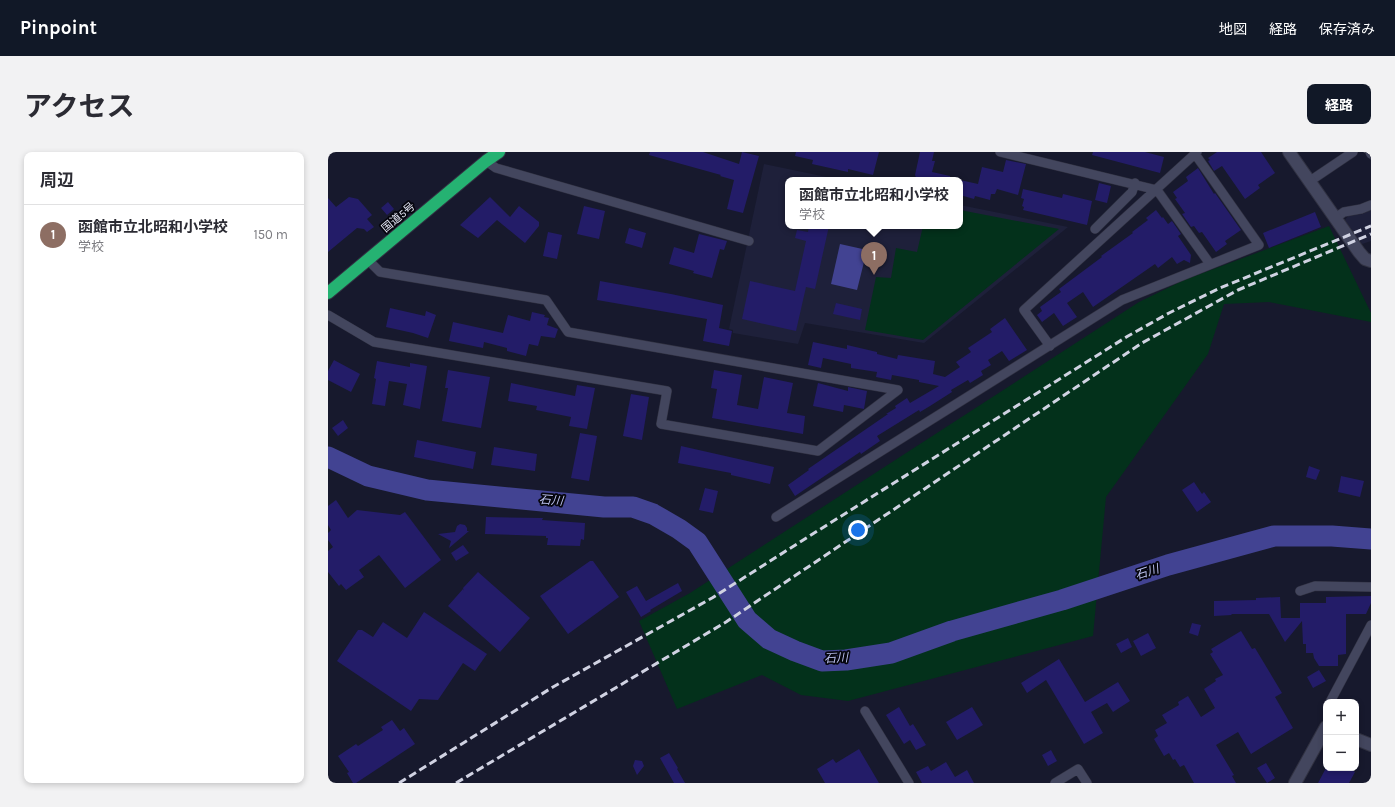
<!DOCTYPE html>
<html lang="ja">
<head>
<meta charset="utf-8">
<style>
	:root { --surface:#fff; --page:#f2f2f3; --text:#2b2b33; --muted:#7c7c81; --line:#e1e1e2; --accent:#111827 }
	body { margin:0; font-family:Karla,"Noto Sans JP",sans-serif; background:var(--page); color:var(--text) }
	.controls { position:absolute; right:12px; bottom:12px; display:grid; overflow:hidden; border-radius:8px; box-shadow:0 2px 6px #0003 }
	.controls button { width:36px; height:36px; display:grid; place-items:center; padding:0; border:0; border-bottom:1px solid var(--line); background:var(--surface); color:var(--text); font:20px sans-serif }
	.you { position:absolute; left:530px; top:378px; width:14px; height:14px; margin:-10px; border:3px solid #fff; border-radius:50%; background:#1a73e8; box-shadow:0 0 0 6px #1a73e833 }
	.badge { display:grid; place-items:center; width:26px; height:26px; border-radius:50%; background:var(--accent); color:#fff; font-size:13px; font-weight:700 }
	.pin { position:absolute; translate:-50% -33px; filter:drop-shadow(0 1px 2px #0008) }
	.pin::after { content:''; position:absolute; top:21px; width:14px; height:12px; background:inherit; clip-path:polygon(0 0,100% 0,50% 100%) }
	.popup { position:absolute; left:457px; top:25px; width:178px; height:52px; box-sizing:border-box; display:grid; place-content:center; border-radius:8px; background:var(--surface); filter:drop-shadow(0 1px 3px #0005); font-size:13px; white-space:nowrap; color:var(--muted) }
	.popup b { font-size:15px; color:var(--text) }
	.popup::after { content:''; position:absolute; left:50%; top:100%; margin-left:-8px; border:8px solid transparent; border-top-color:var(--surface) }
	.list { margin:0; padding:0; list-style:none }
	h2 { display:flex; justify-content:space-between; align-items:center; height:52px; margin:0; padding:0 16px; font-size:17px }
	h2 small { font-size:13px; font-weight:400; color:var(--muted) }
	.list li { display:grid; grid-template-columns:26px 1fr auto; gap:12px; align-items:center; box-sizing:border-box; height:60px; padding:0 16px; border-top:1px solid var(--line) }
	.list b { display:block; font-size:15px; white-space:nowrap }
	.list p { margin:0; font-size:13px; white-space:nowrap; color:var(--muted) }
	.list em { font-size:13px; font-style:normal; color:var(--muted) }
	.map { position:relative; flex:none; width:1043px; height:631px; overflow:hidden; border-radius:8px }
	header { display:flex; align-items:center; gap:24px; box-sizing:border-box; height:56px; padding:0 20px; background:var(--accent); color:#fff }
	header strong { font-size:19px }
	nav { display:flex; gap:22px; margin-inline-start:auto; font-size:14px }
	.intro { display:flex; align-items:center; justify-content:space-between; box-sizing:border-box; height:96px; padding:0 24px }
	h1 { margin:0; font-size:28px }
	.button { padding:10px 18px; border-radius:8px; background:var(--accent); color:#fff; font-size:14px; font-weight:700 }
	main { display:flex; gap:24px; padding:0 24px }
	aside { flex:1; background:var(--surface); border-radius:8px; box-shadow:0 2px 6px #0003 }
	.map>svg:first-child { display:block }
	.built { fill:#1e203a }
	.green { fill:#03311b }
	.water { fill:#424392 }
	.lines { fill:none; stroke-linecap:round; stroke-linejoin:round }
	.river { stroke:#424392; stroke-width:21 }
	.building { fill:#231c68 }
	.street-casing { stroke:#313242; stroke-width:10 }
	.secondary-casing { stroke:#313242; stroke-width:14 }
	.highway-casing { stroke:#313242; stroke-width:14 }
	.street { stroke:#43465e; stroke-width:9 }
	.secondary { stroke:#43465e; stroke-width:12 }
	.highway { stroke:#25b272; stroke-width:12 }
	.rail { stroke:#d0d2e2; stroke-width:3; stroke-dasharray:8 4; stroke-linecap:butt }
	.labels { text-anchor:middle; stroke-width:3.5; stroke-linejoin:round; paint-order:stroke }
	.street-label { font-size:11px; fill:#e6e8f7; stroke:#05050d }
	.water-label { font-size:12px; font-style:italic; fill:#bcc2ef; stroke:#05050d }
</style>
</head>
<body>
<header>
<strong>Pinpoint</strong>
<nav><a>地図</a><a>経路</a><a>保存済み</a></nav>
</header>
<div class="intro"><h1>アクセス</h1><a class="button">経路</a></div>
<main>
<aside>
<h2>周辺<small></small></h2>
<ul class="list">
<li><span class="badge" style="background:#8d6e63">1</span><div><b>函館市立北昭和小学校</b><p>学校</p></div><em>150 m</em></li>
</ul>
</aside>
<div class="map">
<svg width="1043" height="631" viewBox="0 0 1043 631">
	<rect width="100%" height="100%" fill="#17192d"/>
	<path class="built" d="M 436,12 L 513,28 L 460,28 L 460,74 L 632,74 L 632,53 L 740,75 L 596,191 L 477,171 L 470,192 L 405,181 L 405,178 L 401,177 Z
		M 1043,58 L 1043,89 L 1034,92 L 1017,68 L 1020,64 L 1034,62 Z"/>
	<path class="green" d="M 632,58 L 731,77 L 595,188 L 537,178 L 548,125 L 563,126 L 568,96 L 589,100 L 595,74 L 632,74 Z
		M 1001,74 L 1043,161 L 1043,170 L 941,150 L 896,152 L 880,202 L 778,345 L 765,484 L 520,549 L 473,543 L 434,523 L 349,557 L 311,469 L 362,441 L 811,150 L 856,128 Z"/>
	<path class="water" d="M 512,92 L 539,98 L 529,138 L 503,132 Z"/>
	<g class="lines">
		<path class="river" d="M 0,305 L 40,324 L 99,338 L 276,355 L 305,355 L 325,362 L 351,377 L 369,390 L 419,468 L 441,487 L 467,499 L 494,509 L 518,508 L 563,501 L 624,479 L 734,448 L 840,413 L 946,384 L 1004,384 L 1043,387"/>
	</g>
	<path class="building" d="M 322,0 L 375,0 L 411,12 L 414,0 L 431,4 L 415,61 L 399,57 L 406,28 L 392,24 L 393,23 L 321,3 Z
		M 468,0 L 551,0 L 545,23 L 520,17 L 520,20 L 484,12 L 485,8 L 467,4 Z
		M 592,0 L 606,0 L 604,9 L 607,9 L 604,20 L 622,24 L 622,28 L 589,28 L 587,23 Z
		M 765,0 L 817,0 L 836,5 L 832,21 L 764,3 Z
		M 889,0 L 933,0 L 947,21 L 930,33 L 932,36 L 917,47 L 894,14 L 886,19 L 880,9 L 882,8 L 880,6 Z
		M 678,8 L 698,12 L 690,43 L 669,37 L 667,42 L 663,42 L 662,48 L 647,44 L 646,47 L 632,43 L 632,28 L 650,32 L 654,15 L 675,20 Z
		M 870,16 L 886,42 L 887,41 L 913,78 L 897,89 L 899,92 L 888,100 L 874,80 L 871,81 L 866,74 L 863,75 L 854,62 L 857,61 L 847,47 L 849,46 L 845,40 L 860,29 L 858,25 Z
		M 771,31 L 783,34 L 779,51 L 767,48 Z
		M 695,37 L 734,46 L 735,42 L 764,49 L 759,73 L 695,58 L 696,55 L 694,54 L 696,47 L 693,46 Z
		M 21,45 L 30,47 L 44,63 L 39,67 L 46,75 L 39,80 L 36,77 L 29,76 L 0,100 L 0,46 L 8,55 Z
		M 162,45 L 182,65 L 191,54 L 211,70 L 211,74 L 197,91 L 169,68 L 150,86 L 132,73 Z
		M 60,50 L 66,57 L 59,63 L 53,56 Z
		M 256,54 L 277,59 L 271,87 L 249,82 Z
		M 828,58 L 834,66 L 835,65 L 840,72 L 844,69 L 853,82 L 850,84 L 863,103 L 862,111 L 856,108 L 849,112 L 844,105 L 830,116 L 827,112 L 765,155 L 755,140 L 739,151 L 749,165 L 735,174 L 726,161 L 714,170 L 709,163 L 714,159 L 712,155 L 733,140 L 731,137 L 774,105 L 773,104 L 805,81 L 804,80 L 820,68 L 818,66 Z
		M 987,60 L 993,75 L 941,96 L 935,81 Z
		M 481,74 L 501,74 L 487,137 L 478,135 L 468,179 L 414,167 L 422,129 L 467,139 L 478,89 L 467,86 L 469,78 L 480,80 Z
		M 301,76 L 318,81 L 314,96 L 297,91 Z
		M 220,80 L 234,83 L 229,107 L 215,104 Z
		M 371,82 L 399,89 L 396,98 L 392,97 L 384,126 L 365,121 L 366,119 L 341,112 L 346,95 L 366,101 Z
		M 272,129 L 343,142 L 395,153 L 391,176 L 404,179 L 401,194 L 375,189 L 379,167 L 269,148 Z
		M 508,151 L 534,157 L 532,168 L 505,162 Z
		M 62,156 L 97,164 L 98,159 L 108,163 L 100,186 L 85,181 L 58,175 Z
		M 204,160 L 217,163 L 216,165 L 221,166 L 219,173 L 230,177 L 227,186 L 213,184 L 210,194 L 201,192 L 198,204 L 179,199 L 179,196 L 156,190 L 155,196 L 121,189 L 125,170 L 175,181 L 180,163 L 202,169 Z
		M 677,166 L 699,198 L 681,209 L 674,199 L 660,208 L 663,213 L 653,219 L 655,223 L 642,231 L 640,228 L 623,238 L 624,240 L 602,254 L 592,260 L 591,258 L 549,284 L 552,289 L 533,302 L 532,300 L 467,344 L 460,333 L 481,318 L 480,317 L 560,262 L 558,262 L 568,256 L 567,254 L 579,246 L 582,251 L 611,234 L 591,230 L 591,228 L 564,223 L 563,228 L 548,225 L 549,220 L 523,216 L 523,212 L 495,206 L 493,216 L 480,213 L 485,190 L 519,197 L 519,193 L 549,200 L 549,202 L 569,207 L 570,203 L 607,209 L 605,222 L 617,225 L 632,215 L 628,210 L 643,200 L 640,196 L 664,180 L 662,177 Z
		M 6,208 L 32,222 L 23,240 L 0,228 L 0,219 Z
		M 49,209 L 82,215 L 82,211 L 99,214 L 92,257 L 75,253 L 79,232 L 61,229 L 57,254 L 44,252 L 48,227 L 46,226 Z
		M 120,218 L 162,225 L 153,276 L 114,269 L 120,236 L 117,236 Z
		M 386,218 L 414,223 L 409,253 L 430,257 L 436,225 L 465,231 L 459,261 L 477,264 L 475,282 L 384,266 L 389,237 L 383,236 Z
		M 183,231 L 247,244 L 249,233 L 267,236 L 259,277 L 241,274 L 243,265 L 208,258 L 209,254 L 180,249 Z
		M 490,231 L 520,239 L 520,235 L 539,239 L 536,257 L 516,253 L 515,260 L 485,254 Z
		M 303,242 L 321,245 L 314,288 L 295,284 Z
		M 15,268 L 20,276 L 10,284 L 4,276 Z
		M 252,281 L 269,284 L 261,329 L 243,326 Z
		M 89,288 L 148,300 L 145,317 L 86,305 Z
		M 353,294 L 446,315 L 442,332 L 403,323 L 403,321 L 350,311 Z
		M 166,295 L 209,302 L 207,319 L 163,313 Z
		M 981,314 L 992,318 L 988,328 L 978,325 Z
		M 1013,324 L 1036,329 L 1032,345 L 1010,340 Z
		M 866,330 L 874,342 L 876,340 L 883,350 L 869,360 L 854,338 Z
		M 377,336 L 390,339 L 385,361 L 371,358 Z
		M 8,348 L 20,366 L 29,358 L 72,363 L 77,360 L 113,408 L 77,436 L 51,403 L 31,418 L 36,425 L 18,438 L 13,432 L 11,434 L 0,420 L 0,399 L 5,395 L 0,388 L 0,381 L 3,378 L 0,373 L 0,354 Z
		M 158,365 L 215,366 L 214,368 L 257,371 L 256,388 L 253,387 L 252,394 L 219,393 L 220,386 L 218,386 L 218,384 L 157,382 Z
		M 132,372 L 137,373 L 139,376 L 139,379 L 141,379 L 121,396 L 123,389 L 110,382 L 127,380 L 129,374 Z
		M 135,393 L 141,401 L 128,409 L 123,401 Z
		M 262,409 L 265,409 L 291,445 L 240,482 L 212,444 Z
		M 150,420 L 202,466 L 172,500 L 120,454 L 135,437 L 136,439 L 135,436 Z
		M 350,431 L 354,439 L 322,458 L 323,459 L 313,465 L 298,440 L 309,434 L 318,449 Z
		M 1043,444 L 1043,451 L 1038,462 L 1018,462 L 1018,502 L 1010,503 L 1010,514 L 991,514 L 986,506 L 985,501 L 978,501 L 978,492 L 975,492 L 974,469 L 957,490 L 941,462 L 903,462 L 904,463 L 886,464 L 886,449 L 928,448 L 928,446 L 952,445 L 953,466 L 972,466 L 972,451 L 998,451 L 998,445 Z
		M 96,460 L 159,502 L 147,519 L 135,511 L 110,548 L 91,547 L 83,559 L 9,509 L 30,478 L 34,478 L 45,485 L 55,470 L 79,486 Z
		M 864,471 L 873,473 L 870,484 L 861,481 Z
		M 913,479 L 924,497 L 927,496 L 954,541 L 947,545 L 965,576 L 923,602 L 910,580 L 888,593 L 906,623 L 904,624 L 908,631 L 866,631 L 856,613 L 852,615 L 847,607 L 845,608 L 841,601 L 836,604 L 826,587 L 830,584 L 827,578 L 839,571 L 834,563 L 851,553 L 850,550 L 860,544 L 873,565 L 887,556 L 876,537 L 888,529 L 887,527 L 895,523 L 882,502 L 885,500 L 883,497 Z
		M 820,481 L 828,496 L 813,504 L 805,489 Z
		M 800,486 L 804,495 L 793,501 L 788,492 Z
		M 731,507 L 757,550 L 790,530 L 802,549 L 785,560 L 779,551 L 763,560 L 775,581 L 756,592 L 718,528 L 699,541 L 693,531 Z
		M 991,518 L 998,529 L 985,536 L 979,525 Z
		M 571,555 L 582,574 L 585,572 L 598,593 L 588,598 L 582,588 L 576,592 L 558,563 Z
		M 644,555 L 655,573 L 629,588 L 618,570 Z
		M 64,568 L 72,579 L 76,576 L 87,592 L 28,631 L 25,631 L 19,621 L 21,620 L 10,604 L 28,592 L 30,594 L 55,578 L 53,575 Z
		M 531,597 L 551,631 L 497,631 L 489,617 L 505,607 L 508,611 Z
		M 723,598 L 729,609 L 720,614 L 714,603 Z
		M 341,601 L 350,616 L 349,617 L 357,631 L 346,631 L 332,606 Z
		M 307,608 L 314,609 L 316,614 L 309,623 L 305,614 Z
		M 618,610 L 627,625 L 639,618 L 646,631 L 594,631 L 588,620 L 600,614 L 603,619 Z
		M 938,611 L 947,626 L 939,631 L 929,616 Z
		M 998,616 L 1019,616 L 1027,620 L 1021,631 L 990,631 Z"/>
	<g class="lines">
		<g class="street-casing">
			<path id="street" d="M 672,0 L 829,38 L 882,112
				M 1042,0 L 1043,2
				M 158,9 L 168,16 L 421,89
				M 982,29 L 1025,0
				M 1007,66 L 1016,60 L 1033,57 L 1043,53
				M 767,77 L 804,40 L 807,31
				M 0,163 L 46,190 L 339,239 L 333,272 L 490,299 L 570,238 L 240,180 L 218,148 L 52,120 L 40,108
				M 722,194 L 696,158 L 869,0
				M 448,365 L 794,148 L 931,93 L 867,2
				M 972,439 L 987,434 L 1043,435
				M 1002,550 L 1043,473
				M 537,559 L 581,631
				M 727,631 L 750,617 L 759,631"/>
		</g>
		<g class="secondary-casing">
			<path id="secondary" d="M 961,0 L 1031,100 L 1037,107 L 1043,109
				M 1028,587 L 1043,593
				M 967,631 L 998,575"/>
		</g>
		<g class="highway-casing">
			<path id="highway" d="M 0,141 L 158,9 L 171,0"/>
		</g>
		<use href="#street" class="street"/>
		<use href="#secondary" class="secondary"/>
		<use href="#highway" class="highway"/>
		<path class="rail" d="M 71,631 L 225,535 L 384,446 L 483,383 L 800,184 L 841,161 L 892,136 L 1043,74
			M 128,631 L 398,470 L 814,191 L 910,138 L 1043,82"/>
	</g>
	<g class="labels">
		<g class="street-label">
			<text transform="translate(70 65) rotate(-40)" y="4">国道5号</text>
		</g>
		<g class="water-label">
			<text transform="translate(223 348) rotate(5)" y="4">石川</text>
			<text transform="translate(819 420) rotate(-18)" y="4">石川</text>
			<text transform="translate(508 506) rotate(-3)" y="4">石川</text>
		</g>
	</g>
</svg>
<div class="controls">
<button>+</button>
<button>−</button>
</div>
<div class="you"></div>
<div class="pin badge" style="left:546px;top:123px;background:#8d6e63">1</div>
<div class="popup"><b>函館市立北昭和小学校</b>学校</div>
</div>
</main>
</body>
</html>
